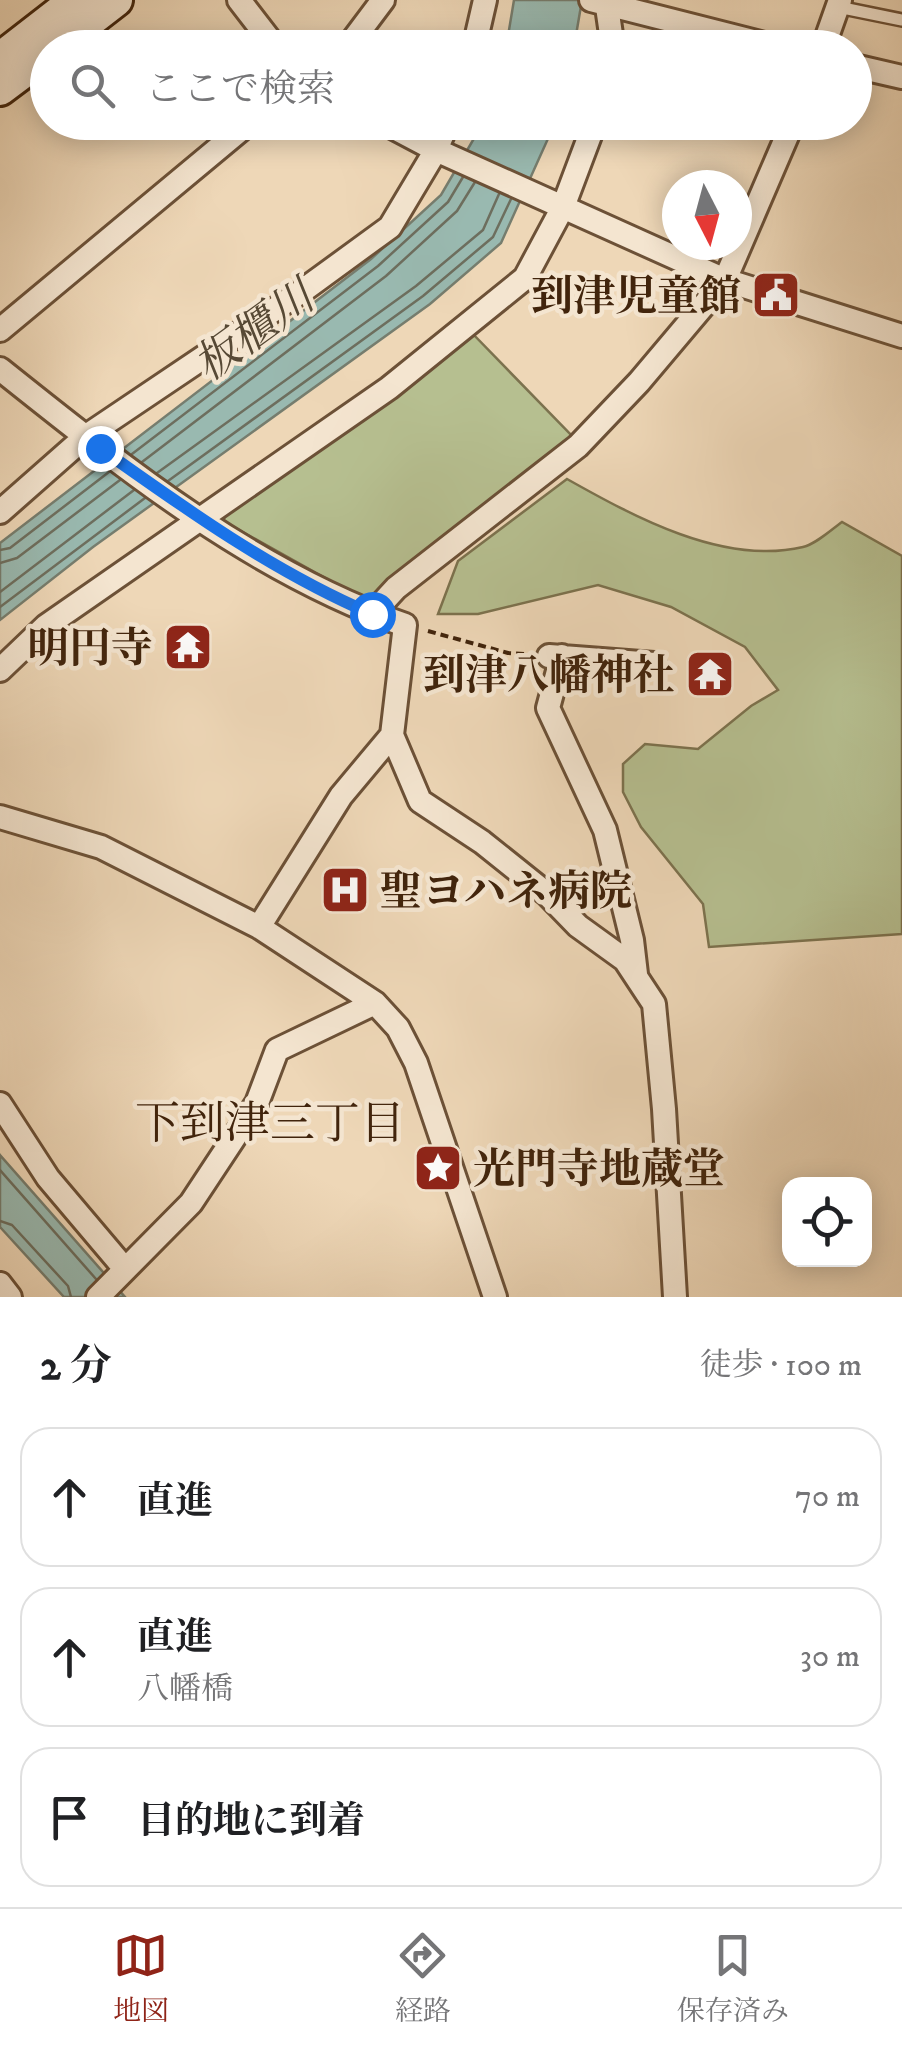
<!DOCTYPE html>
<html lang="ja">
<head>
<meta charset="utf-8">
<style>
	:root { --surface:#fff; --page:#f6f6f6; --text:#202124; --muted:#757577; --line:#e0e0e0; --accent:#8f2418 }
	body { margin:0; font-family:"IM FELL DW Pica","Noto Serif JP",serif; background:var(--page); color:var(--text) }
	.controls { position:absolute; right:30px; bottom:30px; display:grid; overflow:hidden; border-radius:20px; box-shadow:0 5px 25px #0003 }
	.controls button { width:90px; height:90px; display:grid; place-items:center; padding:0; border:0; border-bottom:2px solid var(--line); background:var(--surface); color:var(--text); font:50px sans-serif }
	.compass { position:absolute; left:662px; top:170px; width:90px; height:90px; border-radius:50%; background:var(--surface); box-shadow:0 5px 25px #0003; rotate:174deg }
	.stop { position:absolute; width:30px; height:30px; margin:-22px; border:8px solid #1a73e8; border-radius:50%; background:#fff }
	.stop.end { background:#1a73e8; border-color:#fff; box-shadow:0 2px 10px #0008 }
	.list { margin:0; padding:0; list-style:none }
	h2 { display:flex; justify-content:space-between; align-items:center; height:130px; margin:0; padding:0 40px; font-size:42px }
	h2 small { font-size:32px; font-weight:400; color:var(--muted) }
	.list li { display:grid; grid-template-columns:65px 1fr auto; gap:30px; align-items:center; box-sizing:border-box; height:140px; margin:0 20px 20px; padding:0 20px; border:2px solid var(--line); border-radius:30px }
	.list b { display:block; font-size:38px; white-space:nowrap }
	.list p { margin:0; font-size:32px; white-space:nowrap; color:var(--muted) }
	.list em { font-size:32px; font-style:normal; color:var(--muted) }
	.icon { flex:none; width:55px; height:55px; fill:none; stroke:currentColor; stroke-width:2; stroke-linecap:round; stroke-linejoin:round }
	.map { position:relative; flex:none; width:902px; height:1297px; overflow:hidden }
	.search { position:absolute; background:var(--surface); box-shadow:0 5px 25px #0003; left:30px; right:30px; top:30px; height:110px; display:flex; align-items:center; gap:25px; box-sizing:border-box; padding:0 35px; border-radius:55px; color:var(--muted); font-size:38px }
	.sheet { height:610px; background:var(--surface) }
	nav { display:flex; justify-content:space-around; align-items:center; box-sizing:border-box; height:140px; border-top:2px solid var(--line); background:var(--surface); font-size:28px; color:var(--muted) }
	nav a { display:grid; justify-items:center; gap:5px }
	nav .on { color:var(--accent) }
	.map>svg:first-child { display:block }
	.green { fill:#b6bf90; stroke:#7c724e; stroke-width:2.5 }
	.water { fill:#99b9b0; stroke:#767d6e; stroke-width:2.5 }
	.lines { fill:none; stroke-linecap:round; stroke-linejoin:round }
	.shore { stroke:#6d6e5e; stroke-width:2.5 }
	.lane-casing { stroke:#6c5137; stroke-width:16 }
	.street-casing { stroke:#6c5137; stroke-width:28 }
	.secondary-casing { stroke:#41240c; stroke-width:38 }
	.path { stroke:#41240c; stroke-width:4; stroke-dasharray:8 5; stroke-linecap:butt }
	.lane { stroke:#f4e5d0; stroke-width:11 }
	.street { stroke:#f4e5d0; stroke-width:22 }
	.secondary { stroke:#f4e5d0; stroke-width:32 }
	.route { stroke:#1a73e8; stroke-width:12 }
	.labels { text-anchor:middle; stroke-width:9; stroke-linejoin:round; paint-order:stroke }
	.poi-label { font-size:42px; font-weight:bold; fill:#41240c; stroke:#f4e5d0; text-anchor:end }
	.water-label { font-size:45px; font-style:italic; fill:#574935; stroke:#f4e5d0 }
	.neighbourhood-label { font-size:45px; fill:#41240c; stroke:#f4e5d0 }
</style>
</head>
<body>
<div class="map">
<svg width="902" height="1297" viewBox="0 0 902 1297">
	<rect width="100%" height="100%" fill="#eed7b7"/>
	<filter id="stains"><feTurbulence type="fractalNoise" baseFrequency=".002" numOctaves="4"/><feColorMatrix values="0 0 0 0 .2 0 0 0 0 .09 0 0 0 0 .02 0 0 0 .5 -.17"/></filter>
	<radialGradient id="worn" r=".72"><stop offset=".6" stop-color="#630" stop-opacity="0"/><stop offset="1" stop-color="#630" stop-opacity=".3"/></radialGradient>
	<path class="green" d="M 471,332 L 573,437 L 472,522 L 372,597 L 361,598 L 223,521 L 230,506 Z
		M 567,479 C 633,516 723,566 803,547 C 816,544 831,530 842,522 L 902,556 L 902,934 L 709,947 L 703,904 L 641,827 L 623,792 L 623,764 L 645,744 L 698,749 L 751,706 L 778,690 L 745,647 L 671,607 L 598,585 L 478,614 L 438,614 L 458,561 Z"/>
	<path class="water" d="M 514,0 L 582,0 L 574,47 L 506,48 Z
		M 483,123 L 555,123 L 501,243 L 430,304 L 93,547 L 0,620 L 0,543 L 371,259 L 441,195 Z
		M 0,1155 L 125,1297 L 64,1297 L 0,1227 Z"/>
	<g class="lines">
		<path class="shore" d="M 132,454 L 378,266 L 448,202 L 463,177
			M 142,462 L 386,276 L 457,211 L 475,182
			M 157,473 L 416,286 L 483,230 L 499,194
			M 168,481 L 423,296 L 493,237 L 511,199
			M 0,550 L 10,548 L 109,472
			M 0,563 L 17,558 L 120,480
			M 0,592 L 134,490
			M 0,607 L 145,498
			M 0,1170 L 96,1279
			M 0,1221 L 12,1225 L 68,1286 L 71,1297"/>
		<g class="lane-casing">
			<path id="lane" d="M 838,7 L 902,20"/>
		</g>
		<g class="street-casing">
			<path id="street" d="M 239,0 L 276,48
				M 591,0 L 780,48
				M 606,0 L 613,48
				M 347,48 L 383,0
				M 474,48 L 485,0
				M 823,48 L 840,0
				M 854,66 L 902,77
				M 383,122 L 436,150 L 725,280 L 902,336
				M 0,330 L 250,122
				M 0,369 C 124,468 253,572 405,625 L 392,735 L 420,801 L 482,842 L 547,894 L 578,926 L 625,960 L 654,1004 L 664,1109 L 675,1297
				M 0,512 L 85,437 L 305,289 L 390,227 L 436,150 L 448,122
				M 372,614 L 396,588 L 578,446 L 639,382 L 725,280 L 793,122
				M 549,656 L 654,664
				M 562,656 L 548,708 L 605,830 L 632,940 L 636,974
				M 0,670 L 46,626 L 389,388 L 525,278 L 563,207 L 595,122
				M 0,817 L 101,847 L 259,927 L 375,1003 L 398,1028 L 416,1063 L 495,1297
				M 259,927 L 341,796 L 392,735
				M 0,1104 L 48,1178 L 125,1269
				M 0,1284 L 10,1297
				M 98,1297 L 191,1203 L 257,1103 L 277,1050 L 375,1003"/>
		</g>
		<g class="secondary-casing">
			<path id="secondary" d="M 54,48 L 116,0
				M 0,59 L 76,0
				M 0,89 L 48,53"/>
		</g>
		<path class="path" d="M 428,631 L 508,653 L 526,654"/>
		<use href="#lane" class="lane"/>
		<use href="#street" class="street"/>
		<use href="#secondary" class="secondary"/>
	</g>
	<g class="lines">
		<path class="route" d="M 100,448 C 187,510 274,572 372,614"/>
	</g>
	<defs>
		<g id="civic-square" transform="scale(2.5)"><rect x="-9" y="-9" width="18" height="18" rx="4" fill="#8f2418" stroke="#f4e5d0"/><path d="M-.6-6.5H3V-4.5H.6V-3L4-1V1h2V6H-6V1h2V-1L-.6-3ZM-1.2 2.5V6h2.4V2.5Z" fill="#fff"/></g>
		<g id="temple-square" transform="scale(2.5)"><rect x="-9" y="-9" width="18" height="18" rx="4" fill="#8f2418" stroke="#f4e5d0"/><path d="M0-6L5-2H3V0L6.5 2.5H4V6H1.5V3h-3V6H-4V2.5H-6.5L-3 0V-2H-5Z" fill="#fff"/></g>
		<g id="hospital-square" transform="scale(2.5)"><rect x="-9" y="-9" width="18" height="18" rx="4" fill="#8f2418" stroke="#f4e5d0"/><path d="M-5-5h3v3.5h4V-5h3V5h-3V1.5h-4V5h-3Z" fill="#fff"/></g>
		<g id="sight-square" transform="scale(2.5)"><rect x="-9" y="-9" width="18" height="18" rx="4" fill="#8f2418" stroke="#f4e5d0"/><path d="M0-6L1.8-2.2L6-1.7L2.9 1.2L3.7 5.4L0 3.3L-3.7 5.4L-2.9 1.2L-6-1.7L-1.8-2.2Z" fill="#fff"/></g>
	</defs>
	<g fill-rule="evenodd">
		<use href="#civic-square" x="776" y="295"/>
		<use href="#temple-square" x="188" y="647"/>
		<use href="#temple-square" x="710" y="674"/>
		<use href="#hospital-square" x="345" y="890"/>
		<use href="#sight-square" x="438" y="1168"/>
	</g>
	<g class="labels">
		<g class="poi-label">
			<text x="741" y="310">到津児童館</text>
			<text x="153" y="662">明円寺</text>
			<text x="675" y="689">到津八幡神社</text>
			<text x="380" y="905" text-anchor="start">聖ヨハネ病院</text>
			<text x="473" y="1183" text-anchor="start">光門寺地蔵堂</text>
		</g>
		<g class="water-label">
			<text transform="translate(253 330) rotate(-36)" y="16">板櫃川</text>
		</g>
		<g class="neighbourhood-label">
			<text x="270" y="1138">下到津三丁目</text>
		</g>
	</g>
	<rect width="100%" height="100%" filter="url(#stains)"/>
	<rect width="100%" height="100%" fill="url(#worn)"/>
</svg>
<div class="controls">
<button><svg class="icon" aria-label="locate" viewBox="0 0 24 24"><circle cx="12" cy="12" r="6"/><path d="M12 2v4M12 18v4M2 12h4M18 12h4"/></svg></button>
</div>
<svg class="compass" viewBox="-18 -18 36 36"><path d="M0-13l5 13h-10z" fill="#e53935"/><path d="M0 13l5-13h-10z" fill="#757577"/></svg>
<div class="stop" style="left:372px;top:614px"></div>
<div class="stop end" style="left:100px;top:448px"></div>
<div class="search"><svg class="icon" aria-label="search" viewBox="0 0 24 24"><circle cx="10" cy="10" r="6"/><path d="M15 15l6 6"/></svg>ここで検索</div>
</div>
<section class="sheet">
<h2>2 分<small>徒歩 · 100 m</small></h2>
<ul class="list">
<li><svg class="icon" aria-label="ahead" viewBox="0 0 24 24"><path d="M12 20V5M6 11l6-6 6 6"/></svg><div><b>直進</b></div><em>70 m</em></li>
<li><svg class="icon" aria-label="ahead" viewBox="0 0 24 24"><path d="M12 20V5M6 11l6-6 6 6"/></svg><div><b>直進</b><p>八幡橋</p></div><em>30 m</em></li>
<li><svg class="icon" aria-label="arrive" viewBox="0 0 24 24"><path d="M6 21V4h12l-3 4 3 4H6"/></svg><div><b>目的地に到着</b></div></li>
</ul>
</section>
<nav>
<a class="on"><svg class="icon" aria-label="map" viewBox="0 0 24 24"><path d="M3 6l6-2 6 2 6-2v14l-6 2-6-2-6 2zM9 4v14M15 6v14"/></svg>地図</a>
<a><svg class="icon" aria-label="directions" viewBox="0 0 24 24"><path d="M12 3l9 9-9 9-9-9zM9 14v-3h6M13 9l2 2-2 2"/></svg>経路</a>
<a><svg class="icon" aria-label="saved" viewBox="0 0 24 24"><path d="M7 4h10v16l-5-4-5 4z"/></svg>保存済み</a>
</nav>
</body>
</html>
